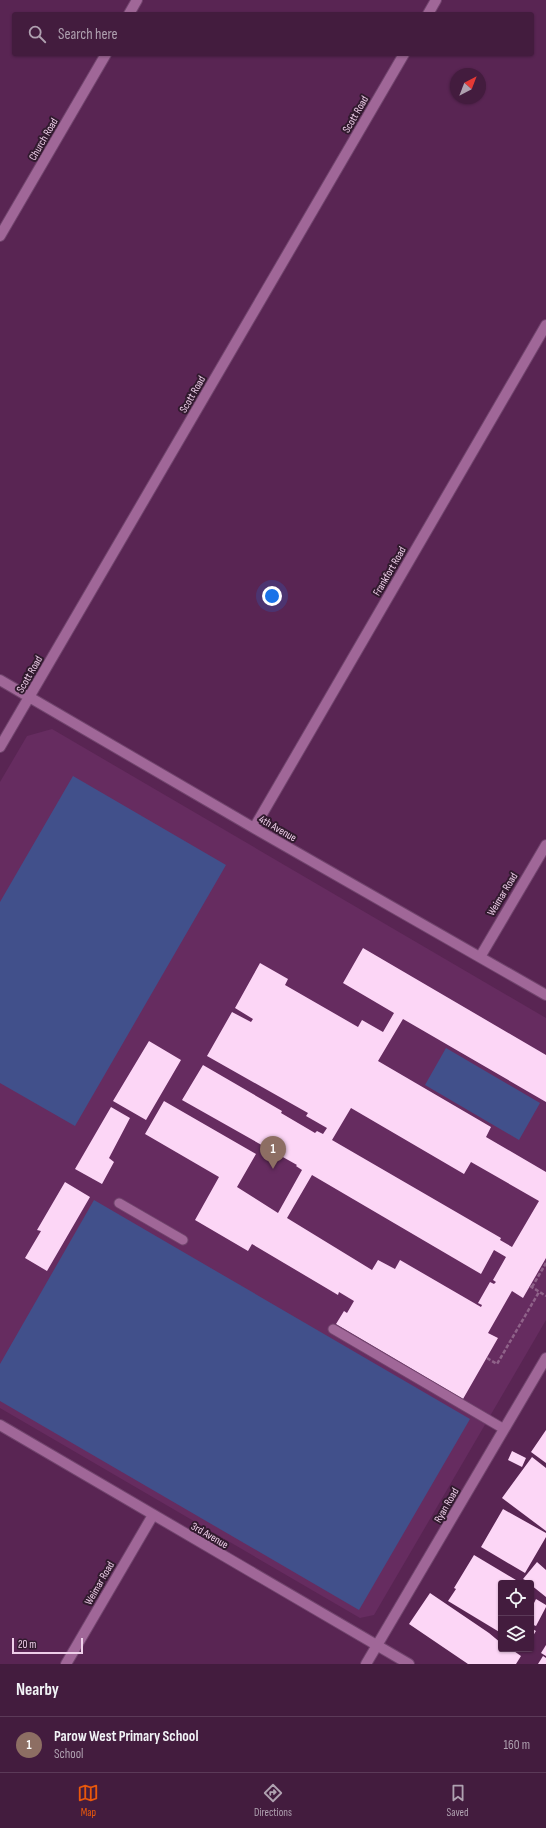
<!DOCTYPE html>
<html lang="en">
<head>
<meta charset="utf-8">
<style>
	:root { --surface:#431c3e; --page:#4a2545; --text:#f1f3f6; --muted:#afa1b0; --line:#5b3a58; --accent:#ea580c }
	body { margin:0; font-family:"Sofia Sans Condensed",sans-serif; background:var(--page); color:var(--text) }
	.controls { position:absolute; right:12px; bottom:12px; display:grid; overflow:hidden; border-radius:4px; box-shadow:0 1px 3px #0004 }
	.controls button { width:36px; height:36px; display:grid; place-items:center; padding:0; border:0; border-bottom:1px solid var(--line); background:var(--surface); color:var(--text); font:20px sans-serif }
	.compass { position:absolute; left:450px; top:68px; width:36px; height:36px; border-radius:50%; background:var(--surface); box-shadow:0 1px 3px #0004; rotate:42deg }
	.scale { position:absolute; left:12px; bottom:10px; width:71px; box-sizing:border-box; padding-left:4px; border:2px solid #eecfe9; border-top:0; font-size:11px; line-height:14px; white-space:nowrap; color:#eecfe9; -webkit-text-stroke:3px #311a2e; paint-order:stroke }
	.you { position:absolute; left:272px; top:596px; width:14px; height:14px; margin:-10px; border:3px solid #fff; border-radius:50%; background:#1a73e8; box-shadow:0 0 0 6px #1a73e833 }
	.badge { display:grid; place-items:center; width:26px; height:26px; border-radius:50%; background:var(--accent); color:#fff; font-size:13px; font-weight:700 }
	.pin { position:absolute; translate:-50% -33px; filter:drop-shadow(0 1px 2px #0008) }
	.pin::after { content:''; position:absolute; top:21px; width:14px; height:12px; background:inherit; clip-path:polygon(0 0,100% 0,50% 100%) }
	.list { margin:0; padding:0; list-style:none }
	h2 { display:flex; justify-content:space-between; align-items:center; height:52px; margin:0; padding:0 16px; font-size:17px }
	h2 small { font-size:13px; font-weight:400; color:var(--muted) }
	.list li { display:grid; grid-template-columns:26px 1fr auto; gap:12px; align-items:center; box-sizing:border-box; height:56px; padding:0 16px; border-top:1px solid var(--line) }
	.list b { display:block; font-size:15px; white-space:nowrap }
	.list p { margin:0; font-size:13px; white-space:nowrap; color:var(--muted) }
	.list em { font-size:13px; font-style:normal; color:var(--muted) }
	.icon { flex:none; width:22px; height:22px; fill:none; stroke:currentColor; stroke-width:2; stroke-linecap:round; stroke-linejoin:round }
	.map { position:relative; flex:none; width:546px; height:1664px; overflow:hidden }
	.search { position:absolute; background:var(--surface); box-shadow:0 1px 3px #0004; left:12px; right:12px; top:12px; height:44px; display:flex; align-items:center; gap:10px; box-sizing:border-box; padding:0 14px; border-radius:4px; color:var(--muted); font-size:15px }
	.sheet { height:108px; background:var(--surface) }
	nav { display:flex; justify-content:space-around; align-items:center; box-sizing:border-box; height:56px; border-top:1px solid var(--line); background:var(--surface); font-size:11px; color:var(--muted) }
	nav a { display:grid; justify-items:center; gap:2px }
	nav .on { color:var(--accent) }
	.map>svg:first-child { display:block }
	.built { fill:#662c60 }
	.green { fill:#41508b }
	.building { fill:#fcd6f6; fill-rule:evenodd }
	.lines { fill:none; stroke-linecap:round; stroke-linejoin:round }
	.lane-casing { stroke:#71446d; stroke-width:11 }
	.street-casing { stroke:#71446d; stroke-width:12 }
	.path { stroke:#8f6289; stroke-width:2.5; stroke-dasharray:4 2; stroke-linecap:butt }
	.lane { stroke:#a06798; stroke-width:9 }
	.street { stroke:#a06798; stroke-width:10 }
	.labels { text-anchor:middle; stroke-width:4; stroke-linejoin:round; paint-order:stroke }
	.street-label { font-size:11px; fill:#eecfe9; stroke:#311a2e }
</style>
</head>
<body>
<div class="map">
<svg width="546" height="1664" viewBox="0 0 546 1664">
	<rect width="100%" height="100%" fill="#592553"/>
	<path class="built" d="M 52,729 L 546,1018 L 546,1320 L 374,1615 L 360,1618 L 0,1408 L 0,782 L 27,736 Z"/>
	<path class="green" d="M 73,776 L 226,865 L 75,1126 L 0,1083 L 0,902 Z
		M 446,1048 L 540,1103 L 519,1140 L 425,1085 Z
		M 94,1200 L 470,1419 L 359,1610 L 0,1401 L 0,1364 Z"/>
	<path class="building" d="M 363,948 L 546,1055 L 546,1102 L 403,1019 L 378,1061 L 491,1127 L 486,1137 L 546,1172 L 546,1258 L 523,1298 L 512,1291 L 488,1333 L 498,1338 L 463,1399 L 336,1324 L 344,1311 L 347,1313 L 354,1301 L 339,1292 L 338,1295 L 252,1244 L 248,1251 L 195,1220 L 219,1177 L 145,1134 L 164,1101 L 256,1154 L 237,1187 L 278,1213 L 302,1170 L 296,1166 L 297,1165 L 182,1100 L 203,1065 L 282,1111 L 281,1113 L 315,1133 L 317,1131 L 323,1134 L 327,1128 L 306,1116 L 308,1113 L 207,1056 L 232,1012 L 251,1022 L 253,1019 L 235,1008 L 260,963 L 288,979 L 285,985 L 358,1027 L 362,1020 L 383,1032 L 394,1013 L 343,983 ZM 351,1108 L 464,1174 L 471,1162 L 539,1201 L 512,1247 L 500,1240 L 501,1238 L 332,1140 ZM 312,1175 L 481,1274 L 494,1250 L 506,1257 L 493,1280 L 496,1282 L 494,1284 L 490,1282 L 478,1303 L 482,1305 L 481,1307 L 400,1260 L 395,1269 L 378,1260 L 372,1270 L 287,1218 Z
		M 149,1041 L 181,1060 L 146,1120 L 113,1101 Z
		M 111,1107 L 130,1118 L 109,1158 L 114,1162 L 102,1184 L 75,1169 Z
		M 65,1182 L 90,1197 L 47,1271 L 25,1258 L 41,1231 L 37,1230 Z
		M 546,1430 L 546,1463 L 531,1452 Z
		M 512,1451 L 526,1458 L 522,1467 L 508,1460 Z
		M 532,1457 L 546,1468 L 546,1531 L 502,1498 Z
		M 503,1509 L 546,1533 L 546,1537 L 525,1573 L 481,1547 Z
		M 474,1555 L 521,1583 L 501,1583 L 501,1633 L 448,1601 L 456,1589 L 454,1588 Z
		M 537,1562 L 546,1570 L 546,1597 L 531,1585 L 531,1583 L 523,1579 Z
		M 430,1593 L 489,1633 L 501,1643 L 501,1649 L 511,1649 L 521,1656 L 516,1664 L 468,1664 L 409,1624 Z
		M 536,1599 L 546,1605 L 546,1607 L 536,1626 L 531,1624 L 531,1609 Z
		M 531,1628 L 536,1631 L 531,1639 Z
		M 546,1645 L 546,1656 L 541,1653 Z
		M 543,1656 L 546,1658 L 546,1664 L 538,1664 Z"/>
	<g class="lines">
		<g class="lane-casing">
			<path id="lane" d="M 119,1203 L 183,1240
				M 333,1329 L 504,1429"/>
		</g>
		<g class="street-casing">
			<path id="street" d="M 129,14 L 137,0
				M 428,14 L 436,0
				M 0,236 L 106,54
				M 0,680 L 254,828 L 546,995
				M 0,747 L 404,54
				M 254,828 L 546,325
				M 480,957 L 546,845
				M 0,1425 L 409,1664
				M 66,1664 L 153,1515
				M 366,1664 L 546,1358"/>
		</g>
		<path class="path" d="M 530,1286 L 546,1296
			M 532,1287 L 546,1263
			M 487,1358 L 497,1364 L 539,1292"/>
		<use href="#lane" class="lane"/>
		<use href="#street" class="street"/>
	</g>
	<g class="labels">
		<g class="street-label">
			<text transform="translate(355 114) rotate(-60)" y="4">Scott Road</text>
			<text transform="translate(43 139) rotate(-60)" y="4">Church Road</text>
			<text transform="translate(192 394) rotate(-60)" y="4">Scott Road</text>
			<text transform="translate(389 571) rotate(-60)" y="4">Frankfort Road</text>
			<text transform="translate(29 674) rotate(-60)" y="4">Scott Road</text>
			<text transform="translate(278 828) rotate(30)" y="4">4th Avenue</text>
			<text transform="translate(502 894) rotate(-59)" y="4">Weimar Road</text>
			<text transform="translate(446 1505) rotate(-60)" y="4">Ryan Road</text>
			<text transform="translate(210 1535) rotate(30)" y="4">3rd Avenue</text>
			<text transform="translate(99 1583) rotate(-60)" y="4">Weimar Road</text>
		</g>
	</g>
</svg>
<div class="controls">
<button><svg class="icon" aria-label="locate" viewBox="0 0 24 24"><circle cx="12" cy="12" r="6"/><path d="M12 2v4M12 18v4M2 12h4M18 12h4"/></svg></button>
<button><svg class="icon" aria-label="layers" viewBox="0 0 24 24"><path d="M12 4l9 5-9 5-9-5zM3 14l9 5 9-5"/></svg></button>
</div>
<svg class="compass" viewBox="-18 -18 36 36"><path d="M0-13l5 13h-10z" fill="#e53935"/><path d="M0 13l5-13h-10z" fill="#afa1b0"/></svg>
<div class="scale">20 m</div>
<div class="you"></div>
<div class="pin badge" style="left:273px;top:1169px;background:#8d6e63">1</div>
<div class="search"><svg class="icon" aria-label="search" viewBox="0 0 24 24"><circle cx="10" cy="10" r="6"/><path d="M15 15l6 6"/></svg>Search here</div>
</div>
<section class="sheet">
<h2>Nearby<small></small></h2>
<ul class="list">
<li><span class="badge" style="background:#8d6e63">1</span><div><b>Parow West Primary School</b><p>School</p></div><em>160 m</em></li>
</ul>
</section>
<nav>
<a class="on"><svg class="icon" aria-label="map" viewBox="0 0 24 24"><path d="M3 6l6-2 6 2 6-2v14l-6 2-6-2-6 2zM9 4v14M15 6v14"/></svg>Map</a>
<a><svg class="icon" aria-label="directions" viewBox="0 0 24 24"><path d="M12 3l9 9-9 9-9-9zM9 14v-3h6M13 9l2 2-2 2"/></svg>Directions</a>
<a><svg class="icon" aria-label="saved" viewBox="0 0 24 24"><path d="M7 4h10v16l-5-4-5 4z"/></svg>Saved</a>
</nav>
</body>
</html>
